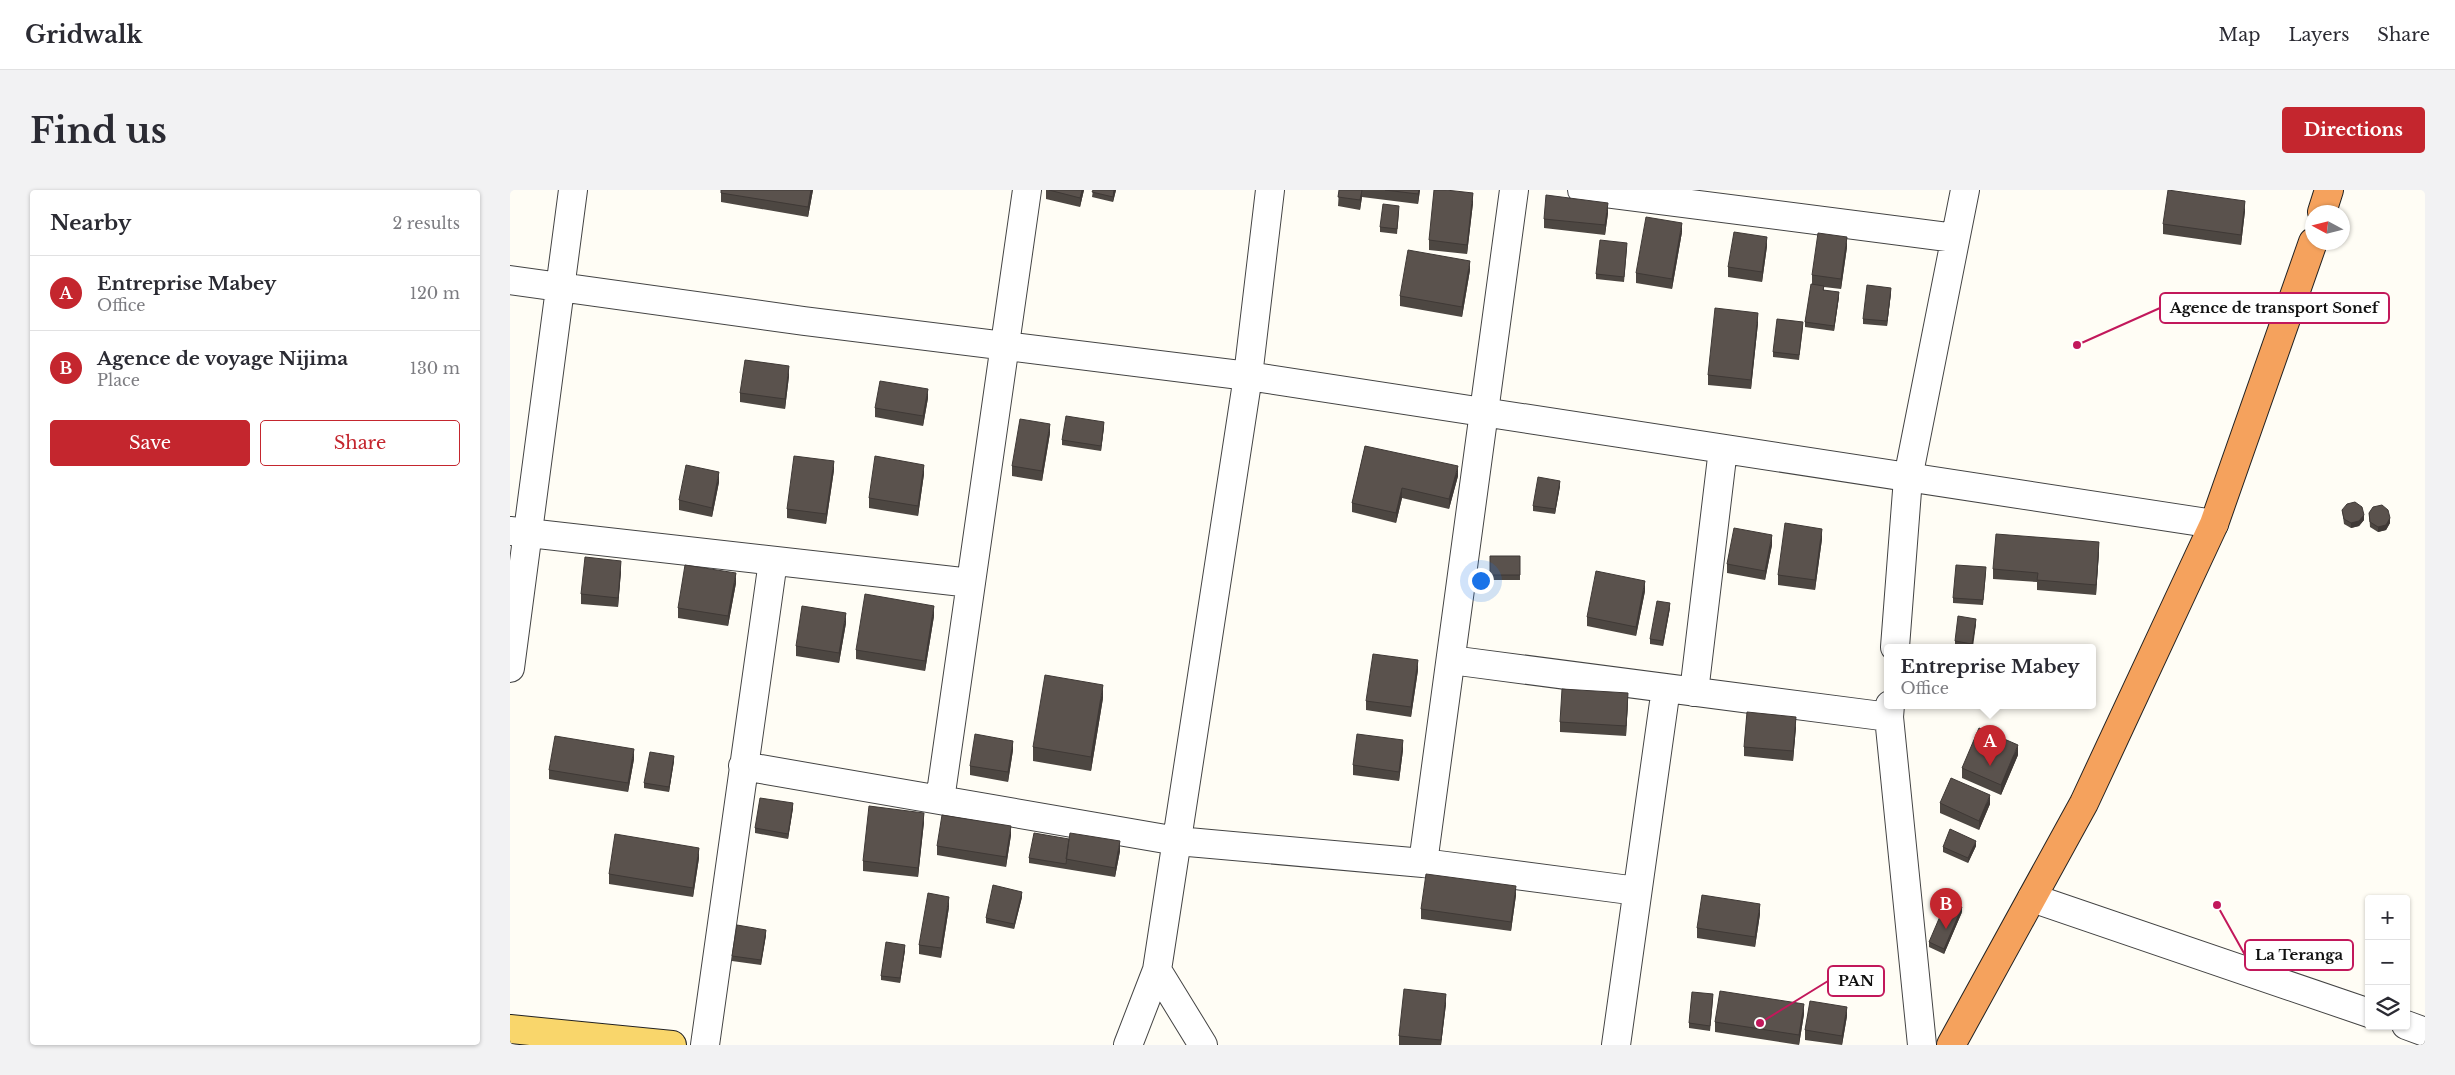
<!DOCTYPE html>
<html lang="en">
<head>
<meta charset="utf-8">
<style>
	:root { --surface:#fff; --page:#f2f2f3; --text:#2b2b33; --muted:#7c7c81; --line:#e1e1e2; --accent:#c4262e }
	body { margin:0; font-family:"Libre Baskerville",serif; background:var(--page); color:var(--text) }
	.controls { position:absolute; right:15px; bottom:15px; display:grid; overflow:hidden; border-radius:5px; box-shadow:0 1px 4px #0004 }
	.controls button { width:45px; height:45px; display:grid; place-items:center; padding:0; border:0; border-bottom:1px solid var(--line); background:var(--surface); color:var(--text); font:25px sans-serif }
	.compass { position:absolute; left:1795px; top:15px; width:45px; height:45px; border-radius:50%; background:var(--surface); box-shadow:0 1px 4px #0004; rotate:277deg }
	.you { position:absolute; left:970px; top:390px; width:18px; height:18px; margin:-12px; border:4px solid #fff; border-radius:50%; background:#1a73e8; box-shadow:0 0 0 8px #1a73e833 }
	.badge { display:grid; place-items:center; width:32px; height:32px; border-radius:50%; background:var(--accent); color:#fff; font-size:16px; font-weight:700 }
	.pin { position:absolute; translate:-50% -41px; filter:drop-shadow(0 1px 2px #0008) }
	.pin::after { content:''; position:absolute; top:26px; width:18px; height:15px; background:inherit; clip-path:polygon(0 0,100% 0,50% 100%) }
	.popup { position:absolute; left:1374px; top:454px; width:212px; height:65px; box-sizing:border-box; display:grid; place-content:center; border-radius:5px; background:var(--surface); filter:drop-shadow(0 1px 4px #0005); font-size:16px; white-space:nowrap; color:var(--muted) }
	.popup b { font-size:19px; color:var(--text) }
	.popup::after { content:''; position:absolute; left:50%; top:100%; margin-left:-10px; border:10px solid transparent; border-top-color:var(--surface) }
	.list { margin:0; padding:0; list-style:none }
	h2 { display:flex; justify-content:space-between; align-items:center; height:65px; margin:0; padding:0 20px; font-size:21px }
	h2 small { font-size:16px; font-weight:400; color:var(--muted) }
	.list li { display:grid; grid-template-columns:32px 1fr auto; gap:15px; align-items:center; box-sizing:border-box; height:75px; padding:0 20px; border-top:1px solid var(--line) }
	.list b { display:block; font-size:19px; white-space:nowrap }
	.list p { margin:0; font-size:16px; white-space:nowrap; color:var(--muted) }
	.list em { font-size:16px; font-style:normal; color:var(--muted) }
	.actions { display:flex; gap:10px; padding:15px 20px }
	.actions a { flex:1; padding:11px 0; border:1px solid var(--accent); border-radius:5px; text-align:center; font-size:18px; color:var(--accent) }
	.actions .main { background:var(--accent); color:#fff }
	.icon { flex:none; width:28px; height:28px; fill:none; stroke:currentColor; stroke-width:2; stroke-linecap:round; stroke-linejoin:round }
	.map { position:relative; flex:none; width:1915px; height:855px; overflow:hidden; border-radius:5px }
	header { display:flex; align-items:center; gap:30px; box-sizing:border-box; height:70px; padding:0 25px; background:var(--surface); border-bottom:1px solid var(--line) }
	header strong { font-size:24px }
	nav { display:flex; gap:28px; margin-inline-start:auto; font-size:18px }
	.intro { display:flex; align-items:center; justify-content:space-between; box-sizing:border-box; height:120px; padding:0 30px }
	h1 { margin:0; font-size:35px }
	.button { padding:12px 22px; border-radius:5px; background:var(--accent); color:#fff; font-size:18px; font-weight:700 }
	main { display:flex; gap:30px; padding:0 30px }
	aside { flex:1; background:var(--surface); border-radius:5px; box-shadow:0 1px 4px #0004 }
	.map>svg:first-child { display:block }
	.lines { fill:none; stroke-linecap:round; stroke-linejoin:round }
	.minor-casing { stroke:#444; stroke-width:30 }
	.major-casing { stroke:#222; stroke-width:30 }
	.highway-casing { stroke:#222; stroke-width:30 }
	.minor { stroke:#fff; stroke-width:28 }
	.major { stroke:#f9d66b; stroke-width:28 }
	.highway { stroke:#f5a25d; stroke-width:28 }
	.wall { fill:#4d4742 }
	.shaded-wall { fill:#3f3936 }
	.building { fill:#5a524d; stroke:#3f3936 }
	.leader { fill:none; stroke:#c2185b; stroke-width:2 }
	.callout-dot { fill:#c2185b; stroke:#fff; stroke-width:2 }
	.callout { fill:#fff; stroke:#c2185b; stroke-width:2 }
	.callout-label { font-size:15px; text-anchor:middle; font-weight:bold; fill:#111 }
</style>
</head>
<body>
<header>
<strong>Gridwalk</strong>
<nav><a>Map</a><a>Layers</a><a>Share</a></nav>
</header>
<div class="intro"><h1>Find us</h1><a class="button">Directions</a></div>
<main>
<aside>
<h2>Nearby<small>2 results</small></h2>
<ul class="list">
<li><span class="badge">A</span><div><b>Entreprise Mabey</b><p>Office</p></div><em>120 m</em></li>
<li><span class="badge">B</span><div><b>Agence de voyage Nijima</b><p>Place</p></div><em>130 m</em></li>
</ul>
<div class="actions"><a class="main">Save</a><a>Share</a></div>
</aside>
<div class="map">
<svg width="1915" height="855" viewBox="0 0 1915 855">
	<rect width="100%" height="100%" fill="#fffdf5"/>
	<g class="lines">
		<g class="minor-casing">
			<path id="minor" d="M 1072,0 L 1445,48
				M 0,90 L 294,131 L 738,186 L 1704,334
				M 0,341 L 461,393
				M 1385,457 L 1398,288 L 1455,0
				M 941,470 L 1379,527
				M 0,478 L 63,0
				M 1184,502 L 1213,259
				M 1380,515 L 1379,527 L 1412,855
				M 233,576 L 667,651 L 913,673 L 1127,701
				M 430,610 L 517,0
				M 913,673 L 1004,0
				M 1522,708 L 1859,823
				M 1896,835 L 1915,842
				M 195,855 L 263,371
				M 618,855 L 647,780
				M 693,855 L 647,780 L 738,186 L 760,0
				M 1106,855 L 1156,498"/>
		</g>
		<g class="major-casing">
			<path id="major" d="M 0,839 L 162,855"/>
		</g>
		<g class="highway-casing">
			<path id="highway" d="M 1812,22 L 1819,0
				M 1441,855 L 1574,613 L 1704,334 L 1803,52"/>
		</g>
		<use href="#minor" class="minor"/>
		<use href="#major" class="major"/>
		<use href="#highway" class="highway"/>
	</g>
	<path class="wall" d="M 211,0 L 303,0 L 298,27 L 211,12 Z
		M 536,0 L 574,0 L 570,17 L 536,9 Z
		M 583,0 L 606,0 L 603,12 L 582,7 Z
		M 829,0 L 910,0 L 908,14 L 852,7 L 850,20 L 828,16 Z
		M 963,13 L 957,64 L 919,60 L 919,50 Z
		M 889,21 L 887,44 L 870,42 L 870,37 Z
		M 1735,21 L 1731,55 L 1653,44 L 1653,34 Z
		M 1098,23 L 1095,45 L 1034,38 L 1034,29 Z
		M 1172,42 L 1162,99 L 1126,93 L 1126,83 Z
		M 1257,56 L 1252,92 L 1218,87 L 1218,77 Z
		M 1337,57 L 1331,99 L 1314,97 L 1314,100 L 1329,107 L 1324,141 L 1295,137 L 1295,132 L 1302,95 L 1302,85 Z
		M 1117,58 L 1114,92 L 1086,89 L 1086,84 Z
		M 960,80 L 952,127 L 890,116 L 890,106 Z
		M 1381,103 L 1377,136 L 1353,134 L 1353,129 Z
		M 1248,133 L 1241,199 L 1198,195 L 1198,185 Z
		M 1293,137 L 1289,170 L 1263,167 L 1263,162 Z
		M 279,186 L 275,219 L 230,212 L 230,203 Z
		M 418,208 L 413,236 L 365,227 L 365,218 Z
		M 594,237 L 591,261 L 552,255 L 552,250 Z
		M 540,243 L 532,291 L 502,286 L 502,276 Z
		M 855,256 L 948,286 L 939,319 L 892,308 L 886,333 L 842,322 L 842,313 Z
		M 324,280 L 316,334 L 277,328 L 277,319 Z
		M 414,284 L 408,326 L 359,318 L 359,308 Z
		M 209,292 L 202,327 L 169,320 L 169,310 Z
		M 1050,296 L 1045,324 L 1023,321 L 1023,316 Z
		M 1832,320 L 1854,330 L 1849,336 L 1841,338 L 1834,334 Z
		M 1859,323 L 1880,333 L 1876,340 L 1868,342 L 1860,337 Z
		M 1312,349 L 1305,400 L 1268,395 L 1268,385 Z
		M 1262,355 L 1255,390 L 1217,383 L 1217,374 Z
		M 1589,362 L 1586,405 L 1527,400 L 1527,392 L 1483,389 L 1483,379 Z
		M 980,366 L 1010,366 L 1010,390 L 980,390 Z
		M 111,381 L 108,417 L 71,414 L 71,404 Z
		M 1476,382 L 1473,415 L 1443,413 L 1443,408 Z
		M 226,393 L 218,436 L 168,428 L 168,418 Z
		M 1135,401 L 1126,446 L 1077,436 L 1077,427 Z
		M 1160,418 L 1153,456 L 1140,454 L 1140,449 Z
		M 424,426 L 415,481 L 346,469 L 346,460 Z
		M 336,433 L 329,473 L 286,466 L 286,456 Z
		M 1466,434 L 1463,457 L 1445,456 L 1445,451 Z
		M 908,480 L 901,527 L 856,520 L 856,511 Z
		M 593,508 L 581,581 L 523,571 L 523,557 Z
		M 1118,512 L 1116,546 L 1050,542 L 1050,532 Z
		M 1286,537 L 1283,571 L 1234,566 L 1234,557 Z
		M 503,560 L 498,592 L 460,585 L 460,576 Z
		M 893,560 L 889,591 L 843,585 L 843,575 Z
		M 1508,565 L 1491,605 L 1452,588 L 1452,578 Z
		M 124,569 L 118,602 L 39,589 L 39,580 Z
		M 164,571 L 159,602 L 134,598 L 134,593 Z
		M 1430,613 L 1480,614 L 1469,640 L 1430,623 Z
		M 283,618 L 278,649 L 245,643 L 245,638 Z
		M 414,632 L 408,687 L 353,681 L 353,671 Z
		M 501,645 L 496,677 L 427,665 L 427,656 Z
		M 559,649 L 610,661 L 605,687 L 519,673 L 519,668 Z
		M 1466,656 L 1458,673 L 1433,662 L 1433,657 Z
		M 189,668 L 183,707 L 99,694 L 99,684 Z
		M 1006,705 L 1001,741 L 911,729 L 911,719 Z
		M 512,707 L 504,739 L 476,733 L 476,728 Z
		M 439,717 L 431,768 L 409,764 L 409,755 Z
		M 1452,722 L 1434,764 L 1419,757 L 1419,752 Z
		M 1250,724 L 1245,757 L 1187,748 L 1187,738 Z
		M 256,745 L 251,775 L 222,771 L 222,766 Z
		M 395,760 L 390,793 L 371,790 L 371,786 Z
		M 1203,809 L 1200,841 L 1179,838 L 1179,833 Z
		M 936,814 L 931,855 L 889,855 L 889,846 Z
		M 1294,824 L 1289,855 L 1205,842 L 1205,832 Z
		M 1337,826 L 1332,855 L 1295,850 L 1295,840 Z"/>
	<path class="shaded-wall" d="M 301,0 L 303,0 L 298,27 L 298,17 Z
		M 572,0 L 574,0 L 570,17 L 570,8 Z
		M 604,0 L 606,0 L 603,12 L 603,7 Z
		M 852,0 L 852,7 L 850,20 L 850,10 Z
		M 909,0 L 910,0 L 908,14 L 908,4 Z
		M 963,3 L 963,13 L 957,64 L 957,55 Z
		M 1735,11 L 1735,21 L 1731,55 L 1731,45 Z
		M 1098,13 L 1098,23 L 1095,45 L 1095,35 Z
		M 1172,33 L 1172,42 L 1162,99 L 1162,89 Z
		M 1257,47 L 1257,56 L 1252,92 L 1252,82 Z
		M 1337,47 L 1337,57 L 1331,99 L 1331,89 Z
		M 960,71 L 960,80 L 952,127 L 952,117 Z
		M 1381,98 L 1381,103 L 1377,136 L 1377,131 Z
		M 1329,102 L 1329,107 L 1324,141 L 1324,136 Z
		M 1248,123 L 1248,133 L 1241,199 L 1241,190 Z
		M 279,176 L 279,186 L 275,219 L 275,209 Z
		M 418,199 L 418,208 L 413,236 L 413,226 Z
		M 594,232 L 594,237 L 591,261 L 591,256 Z
		M 540,234 L 540,243 L 532,291 L 532,281 Z
		M 324,271 L 324,280 L 316,334 L 316,324 Z
		M 414,275 L 414,284 L 408,326 L 408,316 Z
		M 948,276 L 948,286 L 939,319 L 939,309 Z
		M 209,282 L 209,292 L 202,327 L 202,318 Z
		M 1050,291 L 1050,296 L 1045,324 L 1045,319 Z
		M 892,298 L 892,308 L 886,333 L 886,323 Z
		M 1854,325 L 1854,330 L 1849,336 L 1841,338 L 1841,333 Z
		M 1880,328 L 1880,333 L 1876,340 L 1868,342 L 1868,337 Z
		M 1312,339 L 1312,349 L 1305,400 L 1305,390 Z
		M 1262,345 L 1262,355 L 1255,390 L 1255,381 Z
		M 1589,352 L 1589,362 L 1586,405 L 1586,395 Z
		M 111,371 L 111,381 L 108,417 L 108,408 Z
		M 226,383 L 226,393 L 218,436 L 218,426 Z
		M 1135,391 L 1135,401 L 1126,446 L 1126,437 Z
		M 1160,413 L 1160,418 L 1153,456 L 1153,451 Z
		M 424,416 L 424,426 L 415,481 L 415,471 Z
		M 336,423 L 336,433 L 329,473 L 329,463 Z
		M 1466,429 L 1466,434 L 1462,457 L 1462,454 Z
		M 908,470 L 908,480 L 901,527 L 901,517 Z
		M 593,495 L 593,508 L 581,581 L 581,567 Z
		M 1118,503 L 1118,512 L 1116,546 L 1116,536 Z
		M 1286,527 L 1286,537 L 1283,571 L 1283,561 Z
		M 893,550 L 893,560 L 889,591 L 889,582 Z
		M 503,551 L 503,560 L 498,592 L 498,582 Z
		M 1508,555 L 1508,565 L 1491,605 L 1491,595 Z
		M 124,559 L 124,569 L 118,602 L 118,593 Z
		M 164,566 L 164,571 L 159,602 L 159,597 Z
		M 1480,605 L 1480,614 L 1469,640 L 1469,631 Z
		M 283,613 L 283,618 L 278,649 L 278,644 Z
		M 414,623 L 414,632 L 408,687 L 408,678 Z
		M 501,636 L 501,645 L 496,677 L 496,667 Z
		M 610,651 L 610,661 L 605,687 L 605,678 Z
		M 1466,651 L 1466,656 L 1458,673 L 1458,668 Z
		M 189,658 L 189,668 L 183,707 L 183,698 Z
		M 1006,696 L 1006,705 L 1001,741 L 1001,732 Z
		M 512,702 L 512,707 L 504,739 L 504,734 Z
		M 439,707 L 439,717 L 431,768 L 431,758 Z
		M 1250,714 L 1250,724 L 1245,757 L 1245,747 Z
		M 1452,717 L 1452,722 L 1434,764 L 1434,759 Z
		M 256,740 L 256,745 L 251,775 L 251,770 Z
		M 395,755 L 395,760 L 390,793 L 390,788 Z
		M 936,804 L 936,814 L 931,855 L 931,850 Z
		M 1294,814 L 1294,824 L 1289,855 L 1289,845 Z
		M 1337,817 L 1337,826 L 1332,855 L 1332,846 Z"/>
	<path class="building" d="M 211,0 L 301,0 L 298,17 L 211,3 Z
		M 539,0 L 572,0 L 570,8 Z
		M 583,0 L 604,0 L 603,7 L 582,2 Z
		M 829,0 L 852,0 L 850,10 L 828,7 Z
		M 875,0 L 909,0 L 908,4 Z
		M 924,0 L 936,0 L 963,3 L 957,55 L 919,50 Z
		M 1658,0 L 1735,11 L 1731,45 L 1653,34 Z
		M 1036,5 L 1098,13 L 1095,35 L 1034,29 Z
		M 873,14 L 889,16 L 887,39 L 870,37 Z
		M 1136,27 L 1172,33 L 1162,89 L 1126,83 Z
		M 1224,42 L 1257,47 L 1252,82 L 1218,77 Z
		M 1308,43 L 1337,47 L 1331,89 L 1302,85 Z
		M 1090,50 L 1117,53 L 1114,87 L 1086,84 Z
		M 898,60 L 960,71 L 952,117 L 890,106 Z
		M 1301,94 L 1314,96 L 1313,100 L 1329,102 L 1324,136 L 1295,132 Z
		M 1357,95 L 1381,98 L 1377,131 L 1353,129 Z
		M 1205,118 L 1248,123 L 1241,190 L 1198,185 Z
		M 1267,129 L 1293,132 L 1289,165 L 1263,162 Z
		M 235,170 L 279,176 L 275,209 L 230,203 Z
		M 370,191 L 418,199 L 413,226 L 365,218 Z
		M 556,226 L 594,232 L 591,256 L 552,250 Z
		M 510,229 L 540,234 L 532,281 L 502,276 Z
		M 855,256 L 948,276 L 939,309 L 892,298 L 886,323 L 842,313 Z
		M 284,266 L 324,271 L 316,324 L 277,319 Z
		M 365,266 L 414,275 L 408,316 L 359,308 Z
		M 176,275 L 209,282 L 202,318 L 169,310 Z
		M 1028,287 L 1050,291 L 1045,319 L 1023,316 Z
		M 1845,312 L 1852,317 L 1854,325 L 1849,331 L 1841,333 L 1834,329 L 1832,320 L 1837,314 Z
		M 1872,315 L 1878,320 L 1880,328 L 1876,335 L 1868,337 L 1860,332 L 1859,323 L 1863,317 Z
		M 1275,333 L 1312,339 L 1305,390 L 1268,385 Z
		M 1224,338 L 1262,345 L 1255,381 L 1217,374 Z
		M 1486,344 L 1589,352 L 1586,395 L 1527,390 L 1528,383 L 1483,379 Z
		M 980,366 L 1010,366 L 1010,385 L 980,385 Z
		M 75,367 L 111,371 L 108,408 L 71,404 Z
		M 175,375 L 226,383 L 218,426 L 168,418 Z
		M 1446,375 L 1476,377 L 1473,410 L 1443,408 Z
		M 1086,381 L 1135,391 L 1126,437 L 1077,427 Z
		M 355,404 L 424,416 L 415,471 L 346,460 Z
		M 1147,411 L 1160,413 L 1153,451 L 1140,449 Z
		M 292,416 L 336,423 L 329,463 L 286,456 Z
		M 1448,426 L 1466,429 L 1462,454 L 1445,451 Z
		M 863,464 L 908,470 L 901,517 L 856,511 Z
		M 535,485 L 593,495 L 581,567 L 523,557 Z
		M 1052,499 L 1118,503 L 1116,536 L 1050,532 Z
		M 1237,522 L 1286,527 L 1283,561 L 1234,557 Z
		M 1469,538 L 1508,555 L 1491,595 L 1452,578 Z
		M 465,544 L 503,551 L 498,582 L 460,576 Z
		M 847,544 L 893,550 L 889,582 L 843,575 Z
		M 45,546 L 124,559 L 118,593 L 39,580 Z
		M 140,562 L 164,566 L 159,597 L 134,593 Z
		M 1441,588 L 1480,605 L 1469,631 L 1430,613 Z
		M 250,608 L 283,613 L 278,644 L 245,638 Z
		M 359,616 L 414,623 L 408,678 L 353,671 Z
		M 432,625 L 501,636 L 496,667 L 427,656 Z
		M 1440,639 L 1466,651 L 1458,668 L 1433,657 Z
		M 524,643 L 559,649 L 556,674 L 519,668 Z
		M 560,643 L 610,651 L 605,678 L 556,669 Z
		M 105,644 L 189,658 L 183,698 L 99,684 Z
		M 916,684 L 1006,696 L 1001,732 L 911,719 Z
		M 483,695 L 512,702 L 504,734 L 476,728 Z
		M 418,703 L 439,707 L 431,758 L 409,755 Z
		M 1192,705 L 1250,714 L 1245,747 L 1187,738 Z
		M 1437,710 L 1452,717 L 1434,759 L 1419,752 Z
		M 227,735 L 256,740 L 251,770 L 222,766 Z
		M 376,752 L 395,755 L 390,788 L 371,786 Z
		M 894,799 L 936,804 L 931,850 L 889,846 Z
		M 1210,801 L 1294,814 L 1289,845 L 1205,832 Z
		M 1182,802 L 1203,804 L 1200,836 L 1179,833 Z
		M 1300,811 L 1337,817 L 1332,846 L 1295,840 Z"/>
	<path class="leader" d="M1567 155L1650 118M1707 715L1735 765M1250 833L1318 791"/>
	<g class="callout-dot">
		<circle cx="1567" cy="155" r="5"/>
		<circle cx="1707" cy="715" r="5"/>
		<circle cx="1250" cy="833" r="5"/>
	</g>
	<g class="callout">
		<rect x="1650" y="103" width="229" height="30" rx="5"/>
		<rect x="1735" y="750" width="108" height="30" rx="5"/>
		<rect x="1318" y="776" width="56" height="30" rx="5"/>
	</g>
	<g class="callout-label">
		<text x="1764" y="123">Agence de transport Sonef</text>
		<text x="1789" y="770">La Teranga</text>
		<text x="1346" y="796">PAN</text>
	</g>
</svg>
<div class="controls">
<button>+</button>
<button>−</button>
<button><svg class="icon" aria-label="layers" viewBox="0 0 24 24"><path d="M12 4l9 5-9 5-9-5zM3 14l9 5 9-5"/></svg></button>
</div>
<svg class="compass" viewBox="-18 -18 36 36"><path d="M0-13l5 13h-10z" fill="#e53935"/><path d="M0 13l5-13h-10z" fill="#7c7c81"/></svg>
<div class="you"></div>
<div class="pin badge" style="left:1480px;top:576px">A</div>
<div class="popup"><b>Entreprise Mabey</b>Office</div>
<div class="pin badge" style="left:1436px;top:739px">B</div>
</div>
</main>
</body>
</html>
